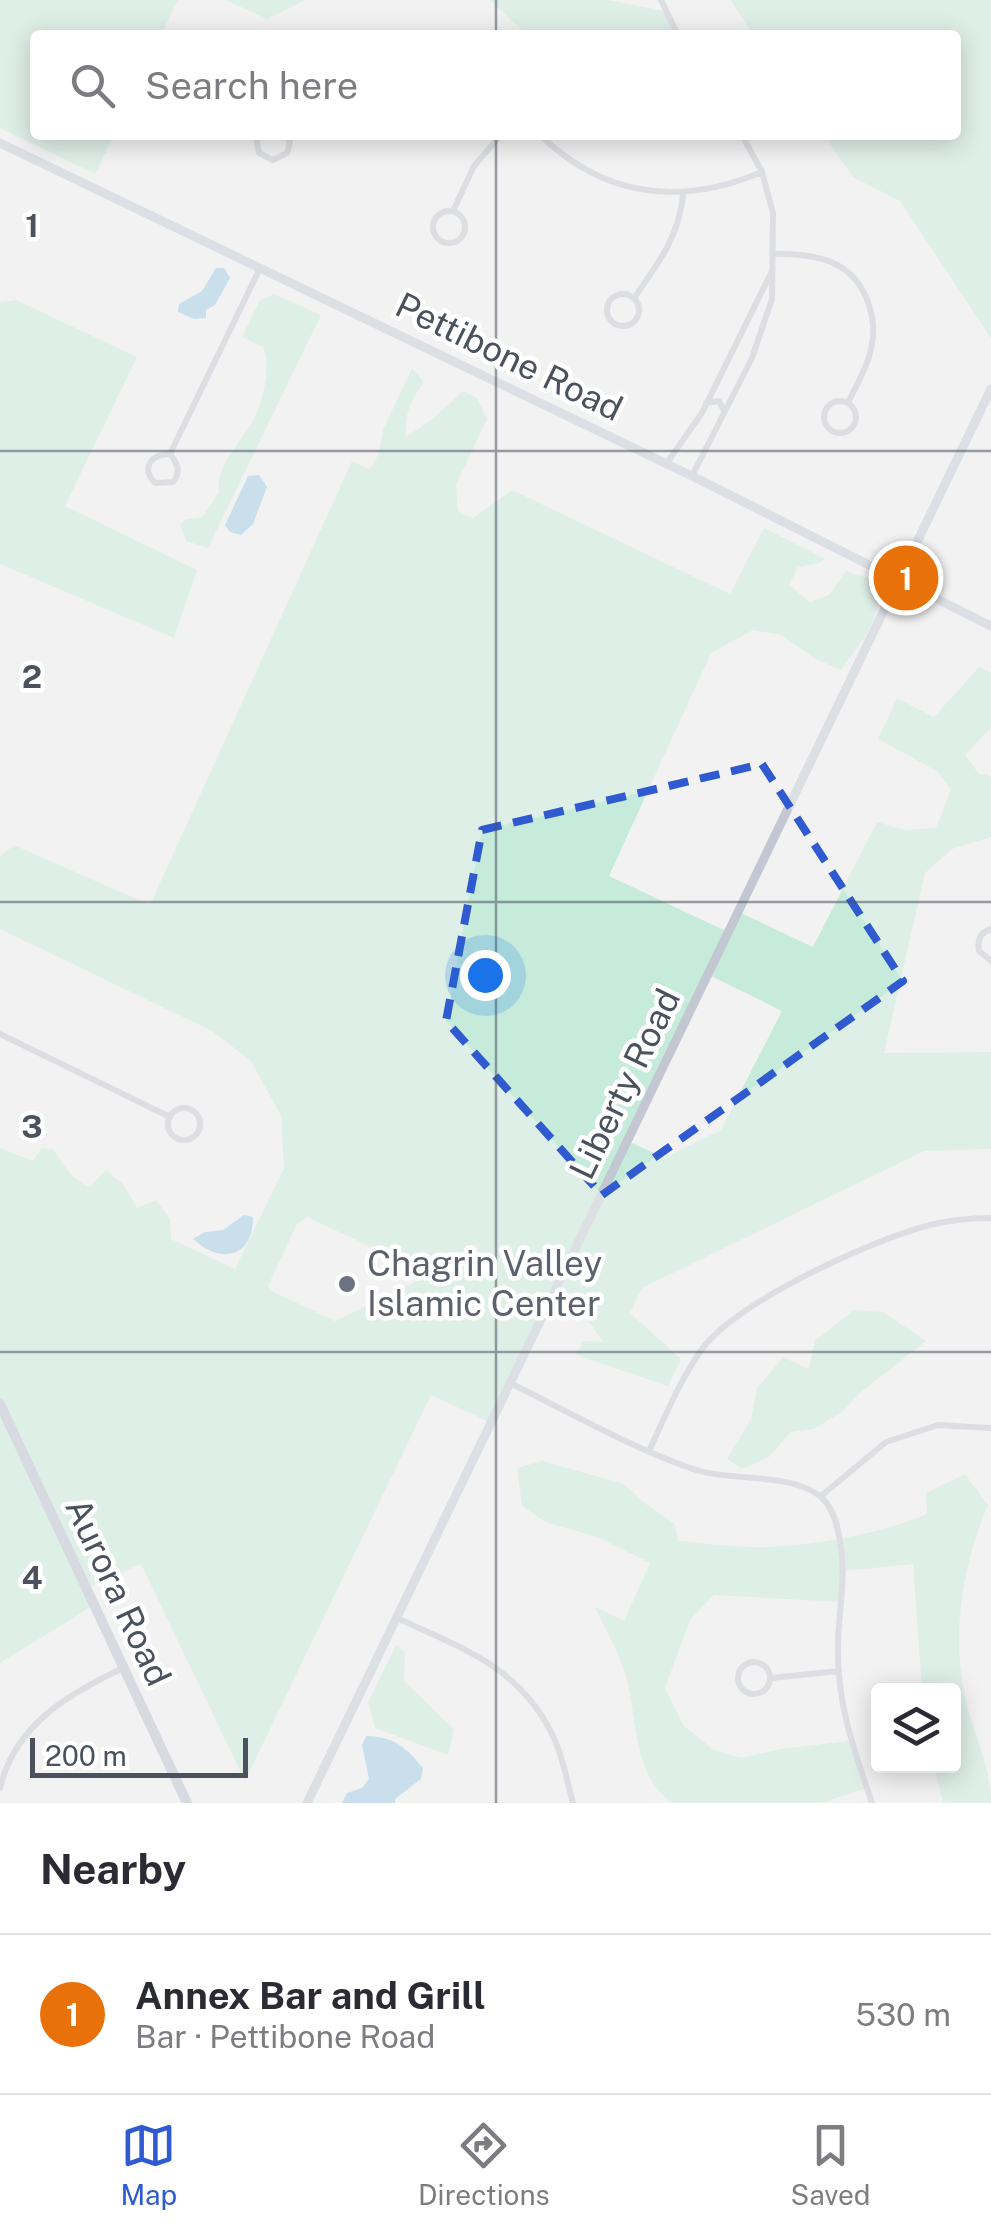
<!DOCTYPE html>
<html lang="en">
<head>
<meta charset="utf-8">
<style>
	:root { --surface:#fff; --page:#f2f2f3; --text:#2b2b33; --muted:#7c7c81; --line:#e1e1e2; --accent:#2f5ad0 }
	body { margin:0; font-family:"Public Sans",sans-serif; background:var(--page); color:var(--text) }
	.controls { position:absolute; right:30px; bottom:30px; display:grid; overflow:hidden; border-radius:10px; box-shadow:0 5px 25px #0003 }
	.controls button { width:90px; height:90px; display:grid; place-items:center; padding:0; border:0; border-bottom:2px solid var(--line); background:var(--surface); color:var(--text); font:50px sans-serif }
	.scale { position:absolute; left:30px; bottom:25px; width:218px; box-sizing:border-box; padding-left:10px; border:5px solid #4b525d; border-top:0; font-size:28px; line-height:35px; white-space:nowrap; color:#4b525d; -webkit-text-stroke:8px #fff; paint-order:stroke }
	.you { position:absolute; left:485px; top:975px; width:35px; height:35px; margin:-25px; border:8px solid #fff; border-radius:50%; background:#1a73e8; box-shadow:0 0 0 15px #1a73e833 }
	.badge { display:grid; place-items:center; width:65px; height:65px; border-radius:50%; background:var(--accent); color:#fff; font-size:32px; font-weight:700 }
	.pin { position:absolute; translate:-50% -50%; border:5px solid #fff; box-shadow:0 2px 10px #0006 }
	.list { margin:0; padding:0; list-style:none }
	h2 { display:flex; justify-content:space-between; align-items:center; height:130px; margin:0; padding:0 40px; font-size:42px }
	h2 small { font-size:32px; font-weight:400; color:var(--muted) }
	.list li { display:grid; grid-template-columns:65px 1fr auto; gap:30px; align-items:center; box-sizing:border-box; height:160px; padding:0 40px; border-top:2px solid var(--line) }
	.list b { display:block; font-size:38px; white-space:nowrap }
	.list p { margin:0; font-size:32px; white-space:nowrap; color:var(--muted) }
	.list em { font-size:32px; font-style:normal; color:var(--muted) }
	.icon { flex:none; width:55px; height:55px; fill:none; stroke:currentColor; stroke-width:2; stroke-linecap:round; stroke-linejoin:round }
	.map { position:relative; flex:none; width:991px; height:1803px; overflow:hidden }
	.search { position:absolute; background:var(--surface); box-shadow:0 5px 25px #0003; left:30px; right:30px; top:30px; height:110px; display:flex; align-items:center; gap:25px; box-sizing:border-box; padding:0 35px; border-radius:10px; color:var(--muted); font-size:38px }
	.sheet { height:290px; background:var(--surface) }
	nav { display:flex; justify-content:space-around; align-items:center; box-sizing:border-box; height:140px; border-top:2px solid var(--line); background:var(--surface); font-size:28px; color:var(--muted) }
	nav a { display:grid; justify-items:center; gap:5px }
	nav .on { color:var(--accent) }
	.map>svg:first-child { display:block }
	.green { fill:#c6ebdb; fill-rule:evenodd }
	.water { fill:#98c7e3 }
	.lines { fill:none; stroke-linecap:round; stroke-linejoin:round }
	.street { stroke:#c1c6ce; stroke-width:6 }
	.secondary { stroke:#c2c7d2; stroke-width:9 }
	.primary { stroke:#b5bdcc; stroke-width:10 }
	.marked { fill:none; stroke:#2f5ad0; stroke-width:8; stroke-dasharray:20 12; stroke-linejoin:round }
	.grid { fill:none; stroke:#4b525d; stroke-width:2.5; stroke-opacity:0.55 }
	.worship-dot { fill:#6b7280; stroke:#fff; stroke-width:4 }
	.labels { text-anchor:middle; stroke-width:9; stroke-linejoin:round; paint-order:stroke }
	.street-label { font-size:35px; fill:#4b525d; stroke:#fff }
	.worship-label { font-size:35px; fill:#5b616d; stroke:#fff; text-anchor:start }
	.grid-label { font-size:32px; text-anchor:middle; font-weight:bold; fill:#4b525d; stroke:#fff; stroke-width:9; stroke-linejoin:round; paint-order:stroke }
</style>
</head>
<body>
<div class="map">
<svg width="991" height="1803" viewBox="0 0 991 1803">
	<rect width="100%" height="100%" fill="#f3f2f2"/>
	<path class="green" d="M 0,0 L 178,0 L 161,35 L 35,35 L 35,135 L 114,135 L 95,174 L 0,128 Z
		M 226,0 L 305,0 L 267,19 Z
		M 490,0 L 609,0 L 664,11 L 678,35 L 527,35 Z
		M 730,0 L 991,0 L 991,338 L 900,201 L 853,177 L 824,135 L 956,135 L 956,35 L 754,35 Z
		M 274,294 L 321,315 L 208,548 L 186,541 L 180,525 L 186,519 L 202,517 L 219,493 C 215,461 243,443 255,416 C 264,397 271,366 263,347 L 242,337 L 260,300 Z
		M 16,300 L 137,357 L 65,506 L 197,570 L 174,638 L 0,564 L 0,302 Z
		M 412,368 L 424,382 C 411,400 404,414 406,437 L 434,418 L 463,391 L 477,398 L 487,419 L 456,485 L 458,511 L 473,518 L 512,490 L 730,594 L 764,528 L 825,559 L 819,563 L 798,567 L 789,585 L 810,602 L 829,595 L 846,571 L 877,581 C 881,624 865,636 841,670 L 814,658 L 781,635 L 753,630 L 711,653 L 609,876 L 728,932 L 739,912 L 813,947 L 877,822 L 905,830 L 936,828 L 951,789 L 938,772 L 878,739 L 897,698 L 934,717 L 979,667 L 991,672 L 991,728 L 965,755 L 979,774 L 991,776 L 991,837 L 952,849 L 925,873 L 884,1053 L 991,1052 L 991,1149 L 924,1151 L 642,1288 L 630,1313 L 681,1359 L 668,1386 L 576,1355 L 583,1341 L 603,1342 L 588,1320 L 592,1309 L 553,1296 L 491,1423 L 431,1395 L 245,1781 L 141,1564 L 87,1588 L 94,1605 L 0,1663 L 0,1148 L 33,1161 L 42,1148 L 54,1150 C 64,1166 72,1179 90,1187 L 106,1170 L 123,1184 L 137,1208 L 156,1200 L 170,1219 L 171,1239 L 235,1269 L 284,1168 L 281,1116 L 251,1061 L 212,1031 L 0,929 L 0,856 L 14,845 L 150,905 L 352,461 L 370,469 L 378,455 L 383,430 ZM 709,975 L 782,1011 L 721,1130 L 664,1158 L 628,1141 ZM 307,1217 L 429,1274 L 429,1275 L 335,1321 L 274,1292 L 268,1286 L 297,1224 Z
		M 854,1310 L 883,1312 L 926,1341 L 860,1393 L 842,1412 L 814,1429 L 791,1432 L 769,1457 L 742,1469 L 727,1459 L 751,1419 L 757,1388 L 783,1357 L 809,1369 L 815,1341 Z
		M 542,1461 L 624,1484 L 646,1504 L 675,1524 L 678,1541 C 704,1543 730,1547 757,1547 C 808,1547 880,1534 927,1514 L 926,1493 L 965,1474 L 988,1505 C 963,1565 951,1632 965,1697 C 973,1733 991,1766 991,1803 L 943,1803 L 934,1766 L 954,1766 L 954,1690 L 922,1690 L 913,1564 L 844,1571 L 842,1602 L 714,1595 L 690,1620 L 665,1688 L 684,1726 L 714,1750 L 741,1758 L 780,1749 L 849,1741 L 867,1788 L 821,1803 L 674,1803 C 631,1778 638,1714 625,1673 C 618,1651 605,1629 595,1607 L 624,1621 L 650,1563 L 597,1537 L 545,1522 L 522,1506 L 517,1468 Z
		M 396,1645 L 405,1652 L 404,1681 L 454,1729 L 448,1755 L 375,1728 L 368,1702 Z"/>
	<path class="water" d="M 216,268 L 224,268 L 230,278 L 215,305 L 206,310 L 206,318 L 194,319 L 178,312 L 179,304 L 202,291 Z
		M 259,475 L 267,487 L 253,524 L 241,535 L 230,532 L 225,525 L 248,476 Z
		M 244,1215 L 253,1217 C 253,1259 220,1264 193,1239 L 205,1232 L 223,1230 Z
		M 366,1736 C 393,1736 406,1747 423,1768 L 421,1779 L 395,1799 L 395,1803 L 342,1803 L 347,1793 L 362,1788 L 369,1779 L 362,1745 Z"/>
	<g class="lines">
		<path class="street" d="M 661,0 L 678,35
			M 259,135 L 257,142 L 259,153 L 273,160 L 287,153 L 290,142 L 287,135
			M 540,135 C 605,198 681,206 762,172
			M433 227a16 16 0 1 1 32 0a16 16 0 1 1-32 0Z
			M 453,211 L 474,166 L 501,135
			M 773,254 C 815,253 855,260 869,305 C 873,318 875,330 872,344 C 869,364 857,384 848,403
			M607 310a16 16 0 1 1 32 0a16 16 0 1 1-32 0Z
			M 634,298 C 657,265 680,236 683,194
			M824 417a16 16 0 1 1 32 0a16 16 0 1 1-32 0Z
			M 706,403 L 719,401 L 724,411
			M 170,454 C 178,464 181,471 173,482 L 155,483 C 140,467 152,454 170,454 L 260,268
			M 666,464 L 702,413 L 772,271
			M 692,476 L 752,358 L 772,299 L 773,213 L 762,172 L 742,135
			M 991,929 C 980,932 977,941 979,951 L 991,961
			M 0,1034 L 170,1117
			M168 1124a16 16 0 1 1 32 0a16 16 0 1 1-32 0Z
			M 510,1383 C 569,1412 628,1446 690,1468 C 729,1482 784,1472 817,1494 C 833,1504 839,1530 841,1548 C 846,1582 838,1613 838,1647 C 837,1705 854,1749 872,1803
			M 649,1451 C 665,1417 680,1380 702,1349 C 738,1301 871,1240 930,1225 C 950,1220 971,1218 991,1218
			M 821,1496 L 886,1442 L 938,1425 L 991,1428
			M 397,1618 C 462,1648 520,1667 553,1736 C 563,1756 567,1782 573,1803
			M738 1678a16 16 0 1 1 32 0a16 16 0 1 1-32 0Z
			M 771,1678 L 839,1671
			M 0,1788 C 15,1725 68,1694 123,1668"/>
		<path class="secondary" d="M 0,143 L 692,476 L 991,626
			M 307,1803 L 991,389"/>
		<path class="primary" d="M 0,1404 L 187,1803"/>
	</g>
	<path d="M0 0H991V1803H0ZM 762,764 L 903,981 L 602,1195 L 446,1021 L 482,830 Z" fill="#f3f2f2" fill-opacity=".55" fill-rule="evenodd"/>
	<path class="marked" d="M 762,764 L 903,981 L 602,1195 L 446,1021 L 482,830 Z"/>
	<path class="grid" d="M 496,0 L 496,35M 496,135 L 496,1803M 0,451 L 991,451M 0,902 L 991,902M 0,1352 L 991,1352"/>
	<circle class="worship-dot" cx="347" cy="1284" r="10"/>
	<g class="labels">
		<g class="street-label">
			<text transform="translate(509 357) rotate(26)" y="12">Pettibone Road</text>
			<text transform="translate(625 1084) rotate(-64)" y="12">Liberty Road</text>
			<text transform="translate(118 1592) rotate(65)" y="12">Aurora Road</text>
		</g>
		<g class="worship-label">
			<text x="367" y="1276">Chagrin Valley<tspan x="367" dy="40">Islamic Center</tspan></text>
		</g>
	</g>
	<g class="grid-label">
		<text x="32" y="237">1</text>
		<text x="32" y="688">2</text>
		<text x="32" y="1138">3</text>
		<text x="32" y="1589">4</text>
	</g>
</svg>
<div class="controls">
<button><svg class="icon" aria-label="layers" viewBox="0 0 24 24"><path d="M12 4l9 5-9 5-9-5zM3 14l9 5 9-5"/></svg></button>
</div>
<div class="scale">200 m</div>
<div class="you"></div>
<div class="pin badge" style="left:906px;top:578px;background:#e8710a">1</div>
<div class="search"><svg class="icon" aria-label="search" viewBox="0 0 24 24"><circle cx="10" cy="10" r="6"/><path d="M15 15l6 6"/></svg>Search here</div>
</div>
<section class="sheet">
<h2>Nearby<small></small></h2>
<ul class="list">
<li><span class="badge" style="background:#e8710a">1</span><div><b>Annex Bar and Grill</b><p>Bar · Pettibone Road</p></div><em>530 m</em></li>
</ul>
</section>
<nav>
<a class="on"><svg class="icon" aria-label="map" viewBox="0 0 24 24"><path d="M3 6l6-2 6 2 6-2v14l-6 2-6-2-6 2zM9 4v14M15 6v14"/></svg>Map</a>
<a><svg class="icon" aria-label="directions" viewBox="0 0 24 24"><path d="M12 3l9 9-9 9-9-9zM9 14v-3h6M13 9l2 2-2 2"/></svg>Directions</a>
<a><svg class="icon" aria-label="saved" viewBox="0 0 24 24"><path d="M7 4h10v16l-5-4-5 4z"/></svg>Saved</a>
</nav>
</body>
</html>
